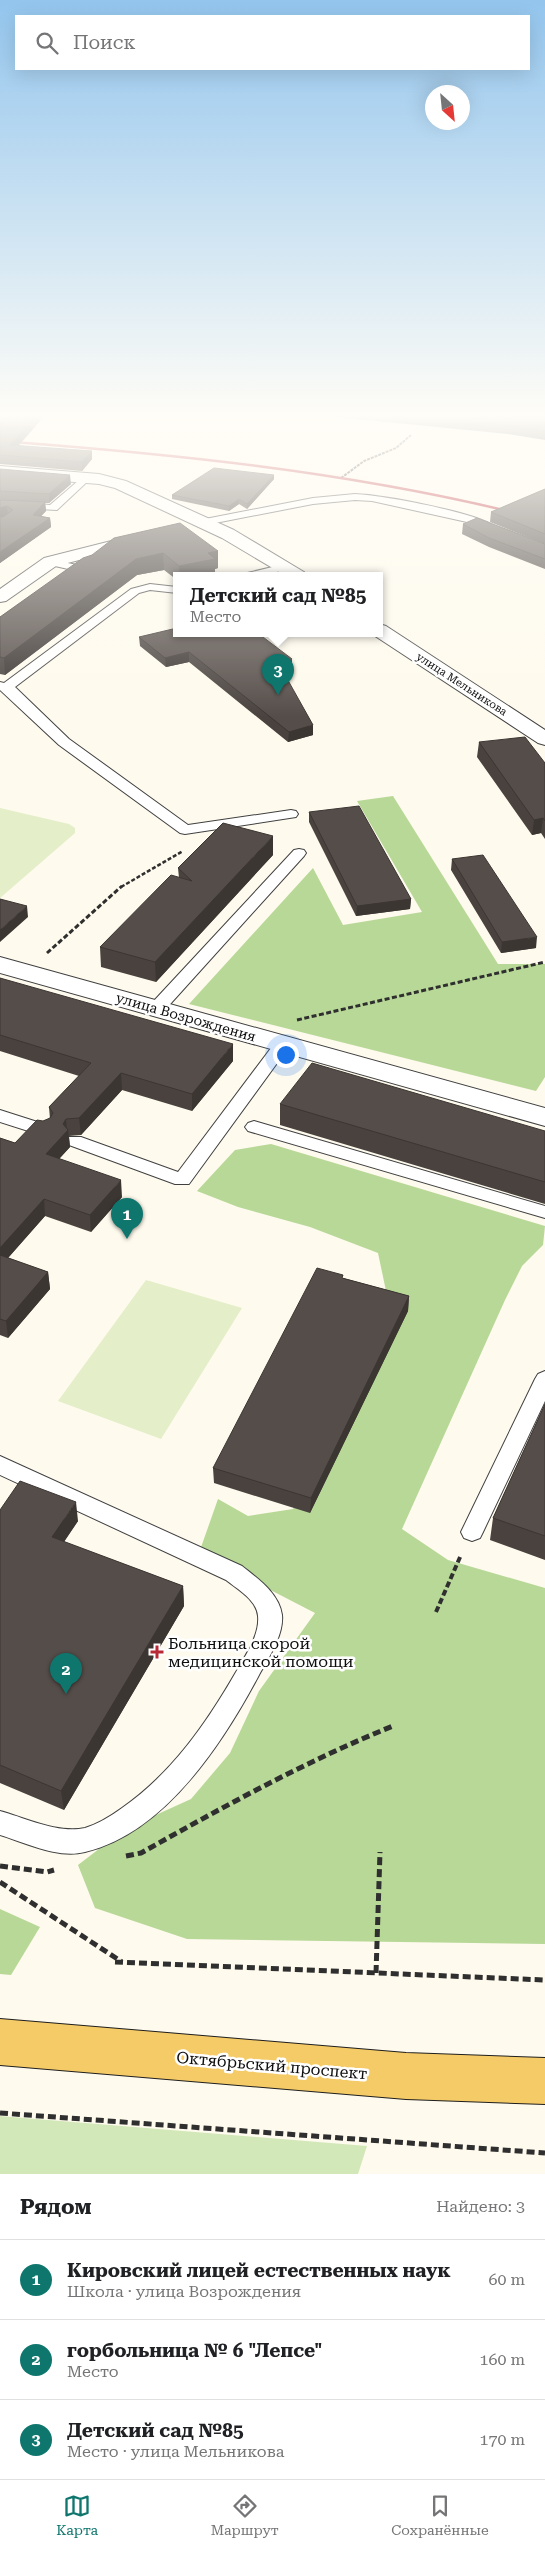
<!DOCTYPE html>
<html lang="ru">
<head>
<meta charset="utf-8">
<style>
	:root { --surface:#fff; --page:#f2f2f2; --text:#202124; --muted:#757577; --line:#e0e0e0; --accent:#0f766e }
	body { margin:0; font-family:"Roboto Serif",serif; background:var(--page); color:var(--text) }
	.compass { position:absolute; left:425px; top:85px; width:45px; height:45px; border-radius:50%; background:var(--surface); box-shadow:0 5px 20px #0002; rotate:153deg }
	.you { position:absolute; left:285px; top:1054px; width:18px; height:18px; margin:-12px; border:4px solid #fff; border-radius:50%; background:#1a73e8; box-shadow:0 0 0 8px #1a73e833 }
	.badge { display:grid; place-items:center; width:32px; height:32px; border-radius:50%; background:var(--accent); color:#fff; font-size:16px; font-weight:700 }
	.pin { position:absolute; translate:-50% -41px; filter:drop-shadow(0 1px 2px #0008) }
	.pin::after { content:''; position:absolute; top:26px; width:18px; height:15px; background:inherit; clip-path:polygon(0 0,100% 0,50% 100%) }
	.popup { position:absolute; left:173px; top:572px; width:210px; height:65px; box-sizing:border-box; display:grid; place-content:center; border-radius:0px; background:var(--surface); filter:drop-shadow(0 1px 4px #0005); font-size:16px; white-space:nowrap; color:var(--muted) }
	.popup b { font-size:19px; color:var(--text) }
	.popup::after { content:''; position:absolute; left:50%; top:100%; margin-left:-10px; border:10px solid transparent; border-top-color:var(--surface) }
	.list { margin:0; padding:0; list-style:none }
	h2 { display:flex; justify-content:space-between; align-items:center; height:65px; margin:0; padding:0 20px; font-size:21px }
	h2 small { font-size:16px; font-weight:400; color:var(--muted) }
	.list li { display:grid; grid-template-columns:32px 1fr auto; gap:15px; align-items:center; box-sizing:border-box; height:80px; padding:0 20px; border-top:1px solid var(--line) }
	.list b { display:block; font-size:19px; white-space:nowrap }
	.list p { margin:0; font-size:16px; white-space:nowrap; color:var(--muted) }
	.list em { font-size:16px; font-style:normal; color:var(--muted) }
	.icon { flex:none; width:28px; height:28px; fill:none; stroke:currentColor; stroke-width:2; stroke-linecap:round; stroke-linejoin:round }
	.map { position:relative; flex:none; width:545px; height:2174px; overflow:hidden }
	.search { position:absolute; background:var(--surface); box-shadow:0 5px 20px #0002; left:15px; right:15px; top:15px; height:55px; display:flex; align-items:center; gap:12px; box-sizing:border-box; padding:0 18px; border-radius:0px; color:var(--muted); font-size:19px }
	.sheet { height:305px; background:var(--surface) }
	nav { display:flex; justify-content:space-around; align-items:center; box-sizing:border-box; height:70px; border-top:1px solid var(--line); background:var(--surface); font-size:14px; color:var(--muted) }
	nav a { display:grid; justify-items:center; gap:2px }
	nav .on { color:var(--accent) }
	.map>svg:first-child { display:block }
	.green { fill:#d3e8b8 }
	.forest { fill:#b8d897 }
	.pitch { fill:#e4efc9 }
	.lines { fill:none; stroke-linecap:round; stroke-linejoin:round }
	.service-casing { stroke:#404040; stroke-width:2 }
	.minor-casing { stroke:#404040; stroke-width:2 }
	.primary-casing { stroke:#1e1e1e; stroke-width:2 }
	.path-far4 { stroke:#2f2f2f; stroke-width:2; stroke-dasharray:3 1; stroke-linecap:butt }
	.path-far3 { stroke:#2f2f2f; stroke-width:2.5; stroke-dasharray:4 2; stroke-linecap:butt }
	.path-far2 { stroke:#2f2f2f; stroke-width:3; stroke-dasharray:5 2.5; stroke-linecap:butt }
	.path-far1 { stroke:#2f2f2f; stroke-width:4; stroke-dasharray:6 3; stroke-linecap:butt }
	.path { stroke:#2f2f2f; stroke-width:5; stroke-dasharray:8 4; stroke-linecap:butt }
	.service { fill:#fff; fill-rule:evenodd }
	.minor { fill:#fff; fill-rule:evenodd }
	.primary { fill:#f5cb67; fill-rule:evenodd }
	.rail { stroke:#b82937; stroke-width:2.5 }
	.wall { fill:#49423f }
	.shaded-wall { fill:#3c3633 }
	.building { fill:#554d49; stroke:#3c3633 }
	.poi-dot { fill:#b82937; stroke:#fff; stroke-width:2 }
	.labels { text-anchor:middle; stroke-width:5; stroke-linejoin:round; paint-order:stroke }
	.far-street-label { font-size:11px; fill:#0d0d0d; stroke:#fff }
	.street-label { font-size:14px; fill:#0d0d0d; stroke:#fff }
	.near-poi-label { font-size:16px; fill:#0d0d0d; stroke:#fff; text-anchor:start }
	.near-street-label { font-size:16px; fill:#0d0d0d; stroke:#fff }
</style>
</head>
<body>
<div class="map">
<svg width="545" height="2174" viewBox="0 0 545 2174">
	<rect width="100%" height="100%" fill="#fefaed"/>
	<path class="green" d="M 0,2116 L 367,2146 L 358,2174 L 0,2174 Z"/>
	<path class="forest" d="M 393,796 L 498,964 L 545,964 L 545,1077 L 536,1091 L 189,1004 L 313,868 L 343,925 L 422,912 L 357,801 Z
		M 271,1144 L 545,1226 L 543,1245 L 522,1266 L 505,1300 L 402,1529 L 448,1560 L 545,1588 L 545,1944 L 187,1939 L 95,1908 L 78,1865 L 125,1829 L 191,1799 L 230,1753 L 259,1691 L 315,1613 L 199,1553 L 218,1499 L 248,1516 L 293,1509 L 393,1324 L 378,1253 L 310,1227 L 238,1207 L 197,1191 L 235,1150 Z
		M 0,1909 L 40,1927 L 11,1975 L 0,1974 Z"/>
	<path class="pitch" d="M 0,808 L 69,824 L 75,828 L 75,833 L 0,898 Z
		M 146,1280 L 242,1308 L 161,1439 L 58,1401 Z"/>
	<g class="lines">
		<g class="service-casing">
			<path id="service" d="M 85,475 L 89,476 L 89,480 L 57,510 L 0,507 L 0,501 L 50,505 Z
				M 355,494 C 381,495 483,513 498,529 L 493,532 L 467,522 L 372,501 L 355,500 L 313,504 L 205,525 L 200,522 L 205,519 L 313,498 Z
				M 50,559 L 90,568 L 92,570 L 86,573 L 46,564 L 44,562 Z
				M 285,564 L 291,567 L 289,569 L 260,576 L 241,576 L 243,574 Z
				M 150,584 L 177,587 L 177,593 L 150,590 L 139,593 L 15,687 L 69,739 L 188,825 L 291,810 L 296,811 L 298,814 L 296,817 L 185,834 L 180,833 L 59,745 L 0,690 L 0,682 L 4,683 L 131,589 Z
				M 299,849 L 304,850 L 306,853 L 304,856 L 163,1012 L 151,1012 L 149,1008 L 151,1004 L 294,850 Z
				M 283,1039 L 289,1040 L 291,1044 L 189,1184 L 175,1184 L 69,1145 L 66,1141 L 69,1137 L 81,1137 L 178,1172 L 277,1040 Z
				M 0,1110 L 50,1126 L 53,1130 L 50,1134 L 44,1136 L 0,1122 Z
				M 254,1121 L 545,1206 L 545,1218 L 248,1131 L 245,1127 L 248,1123 Z
				M 545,1371 L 545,1401 L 483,1532 L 480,1538 L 472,1541 L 464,1538 L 461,1532 L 535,1379 L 538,1374 Z
				M 0,1456 L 242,1566 C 258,1579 279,1593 282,1615 C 284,1635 268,1659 259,1675 C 223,1743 165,1833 85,1852 C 58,1859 26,1843 0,1835 L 0,1811 C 26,1818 58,1834 85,1828 C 98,1824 111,1816 122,1808 C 172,1773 206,1724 236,1672 C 245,1656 260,1635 258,1616 C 257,1600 237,1589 226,1580 L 0,1475 Z"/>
		</g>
		<g class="minor-casing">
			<path id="minor" d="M 0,466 L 99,474 L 126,481 L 234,530 L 304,572 L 307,576 L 286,576 L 222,538 L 115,488 L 99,484 L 0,476 Z
				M 135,535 L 141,536 L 144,540 L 141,544 L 56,566 L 6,601 L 0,602 L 0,589 L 44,558 Z
				M 379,624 L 386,626 L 545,730 L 545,745 L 538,743 L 372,634 L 379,634 Z
				M 0,957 L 545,1108 L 545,1126 L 0,973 Z"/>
		</g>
		<g class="primary-casing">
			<path id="primary" d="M 0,2019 L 406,2053 L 545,2058 L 545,2104 L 406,2099 L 0,2065 Z"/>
		</g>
		<path class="path-far4" d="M 341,478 L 364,461 L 396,448 L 411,435"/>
		<path class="path-far3" d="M 121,887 L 183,851"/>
		<path class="path-far2" d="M 47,953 L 122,886
			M 297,1020 L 545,962"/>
		<path class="path-far1" d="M 436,1612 L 461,1555"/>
		<path class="path" d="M 126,1856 L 141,1853 C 223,1807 306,1761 393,1726
			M 0,1866 L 47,1872 L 54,1870
			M 0,1882 L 122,1962
			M 115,1962 L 545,1980
			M 376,1973 L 380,1852
			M 0,2113 L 545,2153"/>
		<use href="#service" class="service"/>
		<use href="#minor" class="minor"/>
		<use href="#primary" class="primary"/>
		<path class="rail" d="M 0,441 C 173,454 343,471 512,512"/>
	</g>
	<path class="wall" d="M 0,413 L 26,414 L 27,413 L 26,413 L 47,413 L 19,445 L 92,459 L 82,471 L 0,464 Z
		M 315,413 L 532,413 L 545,414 L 545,440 L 508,434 L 325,416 L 325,414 Z
		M 0,469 L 71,484 L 49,503 L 45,503 L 46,511 L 41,516 L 50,518 L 51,527 L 0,563 L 0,519 L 3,517 L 0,518 Z
		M 274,479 L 247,509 L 239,504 L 229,511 L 172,499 L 172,495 Z
		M 545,489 L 545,544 L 490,522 L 491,512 Z
		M 463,524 L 545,544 L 545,569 L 489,547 L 462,534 Z
		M 218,551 L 218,568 L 215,569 L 215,576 L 177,576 L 177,580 L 164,570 L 137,575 L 5,675 L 0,674 L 0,617 L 92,555 Z
		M 139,637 L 292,668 L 284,673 L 313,735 L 288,742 L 189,662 L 166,667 L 140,646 Z
		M 479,742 L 545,763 L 545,839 L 541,833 L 532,835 L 477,757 Z
		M 309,812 L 411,899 L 410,909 L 356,916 L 309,822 Z
		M 273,855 L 156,982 L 101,967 L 100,947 L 179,878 L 178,868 Z
		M 452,859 L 536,948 L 501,953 L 451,870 Z
		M 0,978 L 233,1061 L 192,1111 L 122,1090 L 81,1135 L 69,1136 L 70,1147 L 59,1159 L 122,1197 L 91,1232 L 45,1216 L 8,1258 L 48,1272 L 50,1289 L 8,1338 L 0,1335 L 0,1138 L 15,1143 L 43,1121 L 50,1119 L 49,1107 L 79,1076 L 0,1051 Z
		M 280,1104 L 545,1131 L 545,1204 L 280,1125 Z
		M 343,1278 L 409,1296 L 408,1311 L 310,1513 L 214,1483 L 213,1468 Z
		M 545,1404 L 545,1560 L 490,1540 L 493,1518 Z
		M 0,1510 L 78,1521 L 64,1542 L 183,1586 L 184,1606 L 64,1810 L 0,1783 Z"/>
	<path class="shaded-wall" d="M 39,413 L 47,413 L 11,454 L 10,445 Z
		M 92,451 L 92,459 L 82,471 L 82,462 Z
		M 70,475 L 71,484 L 49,503 L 49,494 Z
		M 274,475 L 274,479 L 247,509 L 247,504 Z
		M 239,499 L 239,504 L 229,511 L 229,506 Z
		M 45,502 L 46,511 L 34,524 L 33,515 Z
		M 7,506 L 8,515 L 0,518 L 0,508 Z
		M 50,518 L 51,527 L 0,563 L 0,552 Z
		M 218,551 L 218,568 L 215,569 L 215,576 L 180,576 L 179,566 L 208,553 Z
		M 163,553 L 164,570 L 137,575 L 5,675 L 4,658 L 136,559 Z
		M 189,652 L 189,662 L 166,667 L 165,658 Z
		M 292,659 L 292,668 L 280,676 L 280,666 Z
		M 313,725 L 313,735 L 288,742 L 289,732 Z
		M 543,818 L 541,833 L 532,835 L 534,820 Z
		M 273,836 L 273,855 L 156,982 L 155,962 Z
		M 411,899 L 410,909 L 356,916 L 357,906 Z
		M 27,906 L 28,917 L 0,942 L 0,930 Z
		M 537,937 L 536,948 L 501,953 L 502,942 Z
		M 233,1044 L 233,1061 L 192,1111 L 192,1094 Z
		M 121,1073 L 122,1090 L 81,1135 L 79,1118 Z
		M 66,1119 L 67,1132 L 68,1130 L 70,1147 L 48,1171 L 46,1154 Z
		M 121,1180 L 122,1197 L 91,1232 L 90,1215 Z
		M 44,1199 L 45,1216 L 0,1267 L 0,1248 Z
		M 48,1272 L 50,1289 L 8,1338 L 6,1321 Z
		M 409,1296 L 408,1311 L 310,1513 L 311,1498 Z
		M 76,1502 L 78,1521 L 54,1556 L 52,1537 Z
		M 183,1586 L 184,1606 L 64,1810 L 61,1791 Z"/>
	<path class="building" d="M 0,413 L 26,414 L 28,413 L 39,413 L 10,445 L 92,451 L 82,462 L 0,455 Z
		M 380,413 L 532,413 L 545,414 L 545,431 L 509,426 Z
		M 214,468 L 274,475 L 247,504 L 239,499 L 229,506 L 172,495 Z
		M 0,469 L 70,475 L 49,494 L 0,491 Z
		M 545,489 L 545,534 L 491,512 Z
		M 0,500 L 45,502 L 33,515 L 50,518 L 0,552 L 0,519 L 13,510 L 7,506 L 0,508 Z
		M 477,518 L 545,544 L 545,559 L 489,538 L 463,524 Z
		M 180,523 L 218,551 L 208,553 L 215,559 L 179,566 L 163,553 L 136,559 L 4,658 L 0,657 L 0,617 L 83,558 L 92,555 L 114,538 Z
		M 177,628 L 177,634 L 259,634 L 292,659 L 280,666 L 313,725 L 289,732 L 189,652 L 165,658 L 139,637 Z
		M 525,737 L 545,763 L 545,821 L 543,818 L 534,820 L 479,742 Z
		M 359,806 L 411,899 L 357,906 L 309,812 Z
		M 223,823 L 273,836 L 155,962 L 100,947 L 171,875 L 192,881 L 178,868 Z
		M 483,855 L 537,937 L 502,942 L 452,859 Z
		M 0,899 L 27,906 L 0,930 Z
		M 0,978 L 233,1044 L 192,1094 L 121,1073 L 79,1118 L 66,1119 L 63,1124 L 68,1130 L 46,1154 L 121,1180 L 90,1215 L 44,1199 L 0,1248 L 0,1138 L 15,1143 L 37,1120 L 43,1121 L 50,1118 L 53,1113 L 49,1107 L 91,1063 L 0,1035 Z
		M 312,1063 L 545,1131 L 545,1182 L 280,1104 Z
		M 0,1255 L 48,1272 L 6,1321 L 0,1319 Z
		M 317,1268 L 343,1275 L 342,1278 L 409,1296 L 311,1498 L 213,1468 Z
		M 545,1404 L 545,1536 L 493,1518 Z
		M 20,1481 L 76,1502 L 52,1537 L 183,1586 L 61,1791 L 0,1765 L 0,1510 Z"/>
	<linearGradient id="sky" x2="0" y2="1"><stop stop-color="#93c5ed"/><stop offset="0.58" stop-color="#fffdf7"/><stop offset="1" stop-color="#fffdf7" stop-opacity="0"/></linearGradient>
	<rect width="545" height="717" fill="url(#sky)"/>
	<path class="poi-dot" d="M154.5 1644.5h5v5h5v5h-5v5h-5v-5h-5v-5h5z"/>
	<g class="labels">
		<g class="far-street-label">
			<text transform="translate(462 684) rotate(33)" y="4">улица Мельникова</text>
		</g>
		<g class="street-label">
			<text transform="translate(186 1017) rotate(16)" y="5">улица Возрождения</text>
		</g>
		<g class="near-poi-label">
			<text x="168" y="1649">Больница скорой<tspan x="168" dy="18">медицинской помощи</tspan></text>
		</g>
		<g class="near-street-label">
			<text transform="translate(272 2065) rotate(5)" y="6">Октябрьский проспект</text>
		</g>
	</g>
</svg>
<svg class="compass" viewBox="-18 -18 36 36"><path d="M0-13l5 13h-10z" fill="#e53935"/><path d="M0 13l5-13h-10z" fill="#757577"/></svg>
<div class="you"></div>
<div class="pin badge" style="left:127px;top:1239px">1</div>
<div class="pin badge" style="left:66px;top:1694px">2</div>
<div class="pin badge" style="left:278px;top:695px">3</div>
<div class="popup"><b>Детский сад №85</b>Место</div>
<div class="search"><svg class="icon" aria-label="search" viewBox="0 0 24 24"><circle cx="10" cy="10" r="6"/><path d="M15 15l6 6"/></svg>Поиск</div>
</div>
<section class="sheet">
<h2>Рядом<small>Найдено: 3</small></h2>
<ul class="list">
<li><span class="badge">1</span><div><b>Кировский лицей естественных наук</b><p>Школа · улица Возрождения</p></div><em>60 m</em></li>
<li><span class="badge">2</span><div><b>горбольница № 6 &quot;Лепсе&quot;</b><p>Место</p></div><em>160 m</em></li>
<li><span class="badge">3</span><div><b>Детский сад №85</b><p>Место · улица Мельникова</p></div><em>170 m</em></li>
</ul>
</section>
<nav>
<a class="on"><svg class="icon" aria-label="map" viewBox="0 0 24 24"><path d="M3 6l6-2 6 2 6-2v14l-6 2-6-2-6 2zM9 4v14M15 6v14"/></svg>Карта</a>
<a><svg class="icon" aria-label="directions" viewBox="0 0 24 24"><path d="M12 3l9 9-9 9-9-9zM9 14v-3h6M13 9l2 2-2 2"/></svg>Маршрут</a>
<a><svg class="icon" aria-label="saved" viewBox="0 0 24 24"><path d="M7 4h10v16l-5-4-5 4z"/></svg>Сохранённые</a>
</nav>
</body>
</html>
